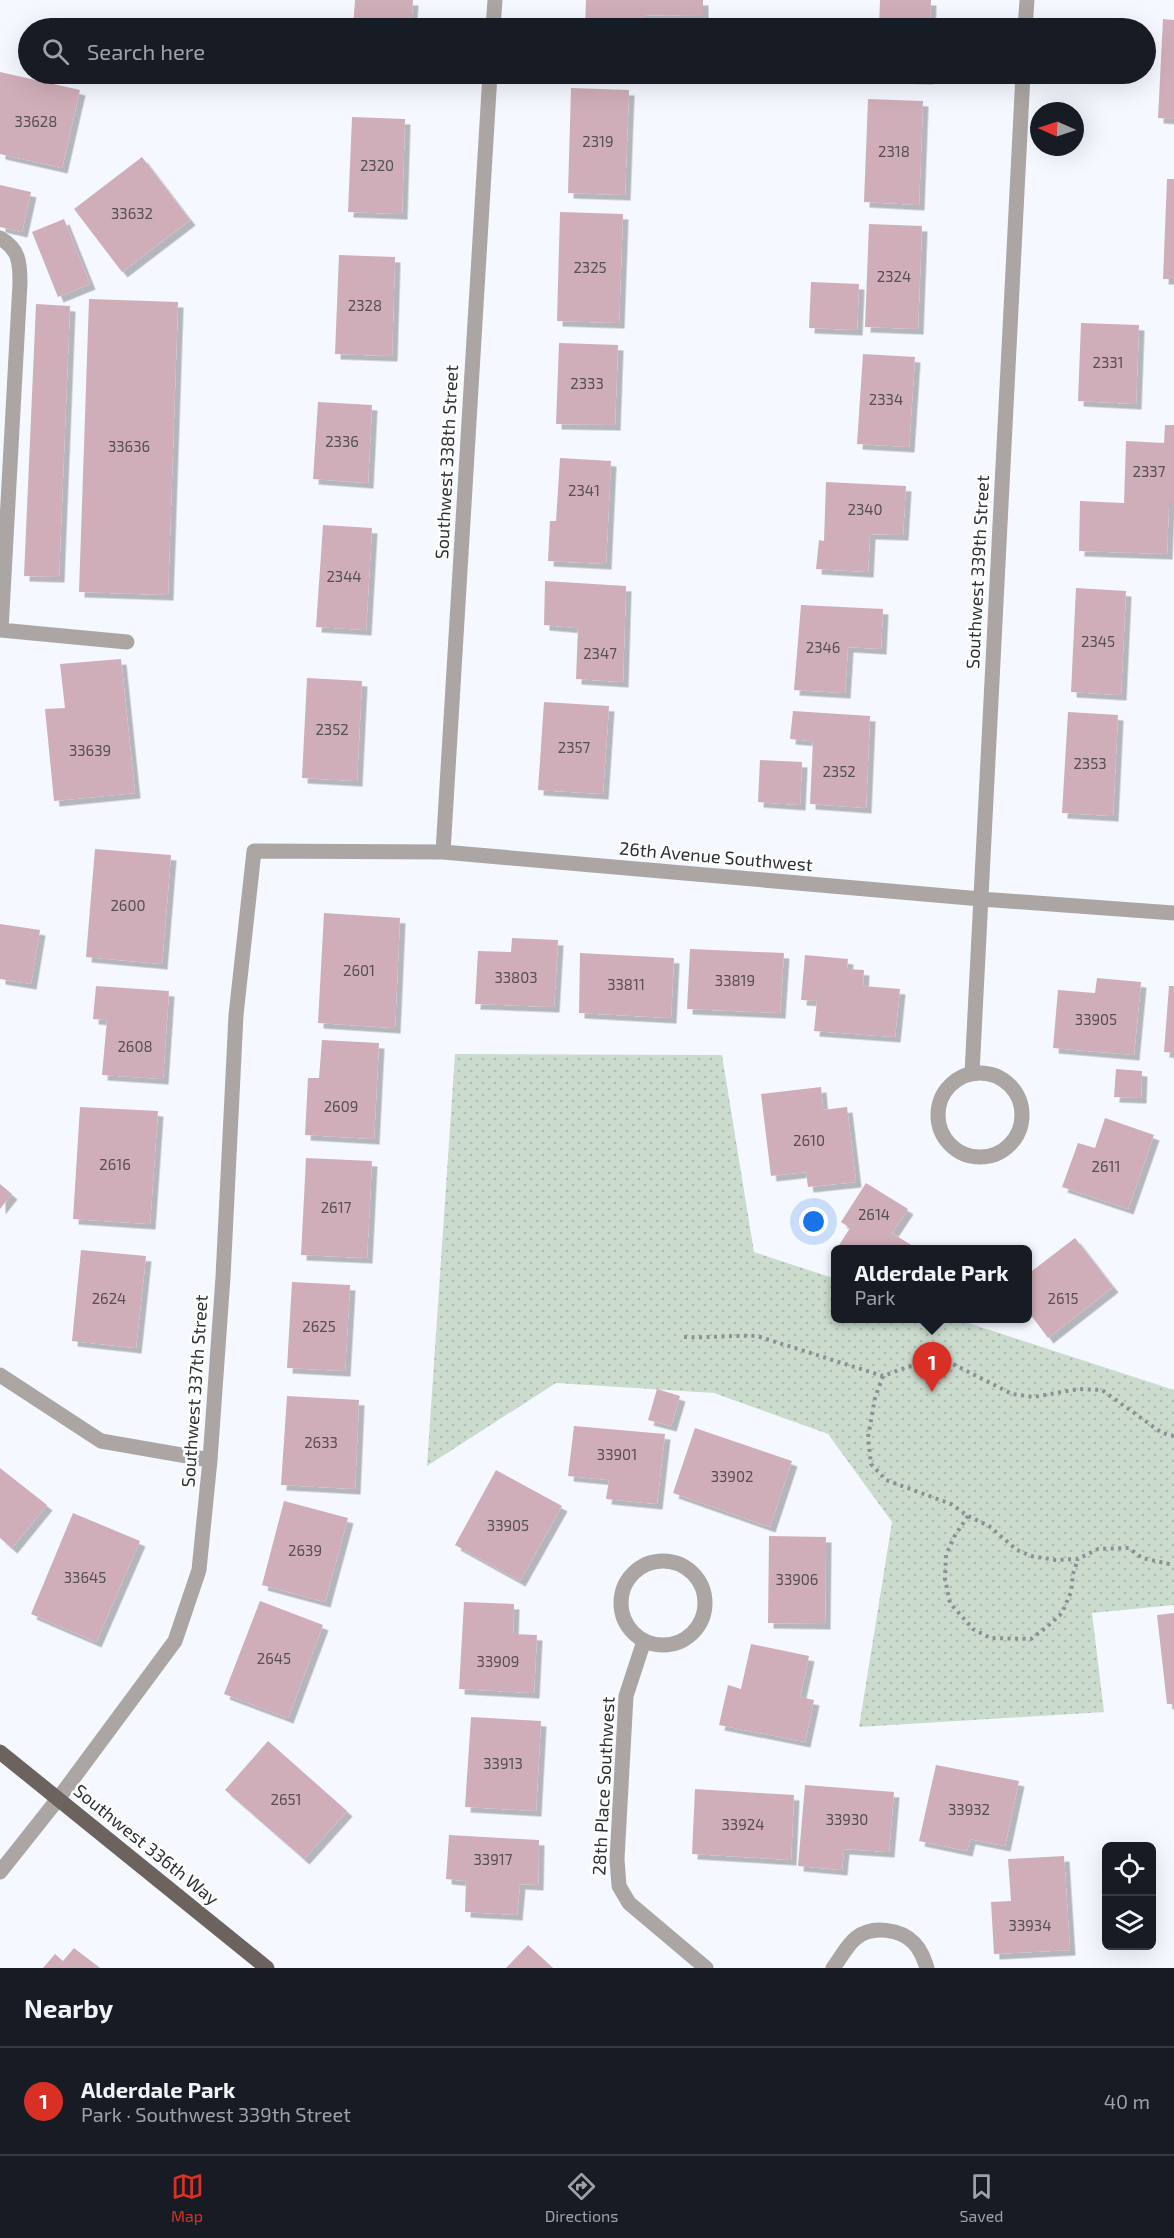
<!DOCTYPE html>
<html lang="en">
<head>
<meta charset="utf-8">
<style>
	:root { --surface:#171b24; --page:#242831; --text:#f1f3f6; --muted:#9ea1a6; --line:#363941; --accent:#d93025 }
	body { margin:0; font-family:"Exo 2",sans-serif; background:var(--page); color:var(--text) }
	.controls { position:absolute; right:18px; bottom:18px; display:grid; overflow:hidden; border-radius:9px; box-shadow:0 6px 24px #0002 }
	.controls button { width:54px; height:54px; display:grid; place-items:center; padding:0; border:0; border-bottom:2px solid var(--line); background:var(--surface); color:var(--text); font:30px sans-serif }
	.compass { position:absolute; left:1030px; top:102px; width:54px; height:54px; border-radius:50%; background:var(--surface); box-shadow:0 6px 24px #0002; rotate:273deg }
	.you { position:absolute; left:814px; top:1222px; width:21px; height:21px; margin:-15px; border:4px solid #fff; border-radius:50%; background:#1a73e8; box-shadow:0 0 0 9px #1a73e833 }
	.badge { display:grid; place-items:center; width:39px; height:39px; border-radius:50%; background:var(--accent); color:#fff; font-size:20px; font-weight:700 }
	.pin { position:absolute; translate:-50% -50px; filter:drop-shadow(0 2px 3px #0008) }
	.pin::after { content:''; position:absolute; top:32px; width:21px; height:18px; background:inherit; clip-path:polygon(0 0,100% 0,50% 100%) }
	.popup { position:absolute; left:831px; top:1245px; width:201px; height:78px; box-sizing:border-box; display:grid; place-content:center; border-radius:9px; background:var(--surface); filter:drop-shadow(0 2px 4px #0005); font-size:20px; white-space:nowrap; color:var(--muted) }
	.popup b { font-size:22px; color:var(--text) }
	.popup::after { content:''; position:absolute; left:50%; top:100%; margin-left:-12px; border:12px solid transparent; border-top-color:var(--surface) }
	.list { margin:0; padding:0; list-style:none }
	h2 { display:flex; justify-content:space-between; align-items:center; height:78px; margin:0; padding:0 24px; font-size:26px }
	h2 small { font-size:20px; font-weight:400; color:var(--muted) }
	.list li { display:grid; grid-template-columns:39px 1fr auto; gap:18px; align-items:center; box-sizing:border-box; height:108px; padding:0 24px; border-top:2px solid var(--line) }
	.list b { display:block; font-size:22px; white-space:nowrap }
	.list p { margin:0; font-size:20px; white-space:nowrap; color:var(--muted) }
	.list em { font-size:20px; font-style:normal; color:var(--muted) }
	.icon { flex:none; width:33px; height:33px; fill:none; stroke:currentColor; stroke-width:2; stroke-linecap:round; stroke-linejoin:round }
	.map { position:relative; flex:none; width:1174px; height:1968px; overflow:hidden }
	.search { position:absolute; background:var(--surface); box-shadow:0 6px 24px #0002; left:18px; right:18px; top:18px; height:66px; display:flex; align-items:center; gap:15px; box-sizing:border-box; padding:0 21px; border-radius:33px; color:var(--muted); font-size:22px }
	.sheet { height:186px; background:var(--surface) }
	nav { display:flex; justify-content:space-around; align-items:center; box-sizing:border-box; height:84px; border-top:2px solid var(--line); background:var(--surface); font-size:16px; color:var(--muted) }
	nav a { display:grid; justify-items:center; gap:3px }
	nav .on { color:var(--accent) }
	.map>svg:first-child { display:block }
	.park { fill:url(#park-dots) }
	.building { fill:#d0aeb9; filter:url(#shadow) }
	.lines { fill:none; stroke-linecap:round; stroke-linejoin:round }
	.path { stroke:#8c8f94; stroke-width:4; stroke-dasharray:3 4.5; stroke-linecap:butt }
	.minor { stroke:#aba6a4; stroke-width:15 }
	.major { stroke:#6c635f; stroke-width:15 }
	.labels { text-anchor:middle; stroke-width:5; stroke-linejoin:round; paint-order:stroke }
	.number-label { font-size:15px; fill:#564f54 }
	.street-label { font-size:18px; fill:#2d2f33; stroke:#fff }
</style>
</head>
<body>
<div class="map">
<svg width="1174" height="1968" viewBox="0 0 1174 1968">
	<defs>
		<pattern id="park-dots" width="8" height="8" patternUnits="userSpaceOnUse" patternTransform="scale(1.5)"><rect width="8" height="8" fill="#cbdccf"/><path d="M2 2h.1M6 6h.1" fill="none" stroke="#afbdb2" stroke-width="1.8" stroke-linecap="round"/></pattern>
		<filter id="shadow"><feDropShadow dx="5.5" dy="5.5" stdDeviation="0" flood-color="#0004"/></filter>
	</defs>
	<rect width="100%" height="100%" fill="#f5f8ff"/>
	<path class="park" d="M 455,1054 L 722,1055 L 754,1252 L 836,1279 L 836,1318 L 956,1319 L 1174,1390 L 1174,1605 L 1092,1613 L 1104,1712 L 859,1727 L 892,1522 L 828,1434 L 714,1393 L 556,1383 L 427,1466 Z"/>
	<path class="building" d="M 355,0 L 413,0 L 411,28 L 353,28 Z
		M 586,0 L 703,0 L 703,16 L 644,15 L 644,28 L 585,28 Z
		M 880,0 L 931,0 L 930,28 L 879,28 Z
		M 1163,19 L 1174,20 L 1174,119 L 1158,118 Z
		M 0,72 L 80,90 L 62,168 L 0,154 Z
		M 877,74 L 928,74 L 928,79 L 877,77 Z
		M 571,88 L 629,90 L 625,195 L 568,193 Z
		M 868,99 L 923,101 L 919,205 L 864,202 Z
		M 352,117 L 405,119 L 402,214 L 348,212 Z
		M 142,157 L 190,220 L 122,272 L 74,209 Z
		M 1167,179 L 1174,179 L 1174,279 L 1163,279 Z
		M 0,185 L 31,192 L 22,232 L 0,227 Z
		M 560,212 L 623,214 L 619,323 L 557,321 Z
		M 64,219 L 90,284 L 58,297 L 32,232 Z
		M 869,224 L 922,226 L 918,329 L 865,327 Z
		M 339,255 L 395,257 L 392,356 L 335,354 Z
		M 811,282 L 859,284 L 857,330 L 809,328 Z
		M 89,299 L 178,302 L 168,595 L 79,592 Z
		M 36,304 L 70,306 L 59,577 L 24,576 Z
		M 1081,323 L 1139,325 L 1136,404 L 1078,401 Z
		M 559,343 L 618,345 L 615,425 L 556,424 Z
		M 863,354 L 915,357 L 909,447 L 857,444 Z
		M 318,402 L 372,405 L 368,483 L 313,479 Z
		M 1165,425 L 1174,425 L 1174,503 L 1169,503 L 1167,554 L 1079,551 L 1080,501 L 1124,503 L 1126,441 L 1164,443 Z
		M 560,458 L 611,461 L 606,564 L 548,561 L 550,521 L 556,521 Z
		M 826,482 L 906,486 L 903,535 L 870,534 L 868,572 L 816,569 L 819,540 L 824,541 Z
		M 323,525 L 372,528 L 366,630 L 316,627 Z
		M 545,581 L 626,586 L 623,682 L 576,679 L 578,628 L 544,625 Z
		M 1076,588 L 1126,591 L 1121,695 L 1071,692 Z
		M 801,605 L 883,609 L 881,649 L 848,647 L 845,693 L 794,690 Z
		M 121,659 L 135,793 L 54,801 L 45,709 L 65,708 L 60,664 Z
		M 307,678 L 362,681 L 357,781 L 302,778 Z
		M 544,702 L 609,706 L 603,794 L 538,790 Z
		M 793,711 L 870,716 L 866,808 L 810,804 L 813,741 L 790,739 Z
		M 1068,712 L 1118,715 L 1113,816 L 1062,813 Z
		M 760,760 L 802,762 L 800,805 L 758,802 Z
		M 95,849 L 171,855 L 162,964 L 86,957 Z
		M 324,913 L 400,918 L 395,1028 L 318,1023 Z
		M 0,924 L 40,930 L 31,984 L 0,979 Z
		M 512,938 L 558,940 L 554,1007 L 475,1004 L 478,951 L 511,952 Z
		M 690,949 L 784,953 L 780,1013 L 687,1009 Z
		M 580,953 L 674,958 L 671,1018 L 579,1013 Z
		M 805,955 L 848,959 L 847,969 L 864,970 L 863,986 L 900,989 L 895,1037 L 814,1031 L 817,1001 L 801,1000 Z
		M 1097,978 L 1141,982 L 1134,1055 L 1053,1048 L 1058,990 L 1095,993 Z
		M 96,986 L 169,991 L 163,1079 L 102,1075 L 107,1020 L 93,1019 Z
		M 1169,986 L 1174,986 L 1174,1053 L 1164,1052 Z
		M 322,1040 L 379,1043 L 374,1139 L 305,1135 L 308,1078 L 319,1078 Z
		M 1116,1069 L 1142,1071 L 1141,1098 L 1114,1097 Z
		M 821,1087 L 823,1110 L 847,1107 L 856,1182 L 808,1187 L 806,1172 L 771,1176 L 761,1094 Z
		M 80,1107 L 158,1111 L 150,1224 L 73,1219 Z
		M 1105,1118 L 1154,1135 L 1128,1209 L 1062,1187 L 1078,1143 L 1095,1148 Z
		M 306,1158 L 372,1161 L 367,1258 L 301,1255 Z
		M 866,1183 L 908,1209 L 892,1233 L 919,1250 L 836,1250 L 850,1228 L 841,1222 Z
		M 0,1184 L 12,1194 L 0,1209 Z
		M 1075,1238 L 1113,1287 L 1048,1338 L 1028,1311 L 1028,1274 Z
		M 81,1250 L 146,1256 L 136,1348 L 72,1341 Z
		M 292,1282 L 350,1285 L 345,1371 L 287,1368 Z
		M 657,1389 L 680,1396 L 671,1426 L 648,1420 Z
		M 287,1396 L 359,1400 L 355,1489 L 281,1485 Z
		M 574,1426 L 665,1434 L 657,1504 L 606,1499 L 609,1480 L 568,1476 Z
		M 695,1428 L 792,1461 L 770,1527 L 673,1493 Z
		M 0,1468 L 47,1505 L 12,1548 L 0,1538 Z
		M 496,1470 L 562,1506 L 520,1581 L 455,1545 Z
		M 284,1501 L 348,1518 L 325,1602 L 262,1585 Z
		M 73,1513 L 140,1541 L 96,1642 L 31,1614 Z
		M 769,1536 L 826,1537 L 825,1624 L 768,1623 Z
		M 260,1601 L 323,1625 L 288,1718 L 224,1694 Z
		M 464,1602 L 514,1604 L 513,1634 L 537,1635 L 534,1693 L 459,1689 Z
		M 1174,1613 L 1174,1704 L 1167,1704 L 1157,1615 Z
		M 751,1644 L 809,1656 L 800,1697 L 814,1700 L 805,1742 L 719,1725 L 728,1685 L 741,1689 Z
		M 471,1717 L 541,1721 L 536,1811 L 465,1807 Z
		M 268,1741 L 347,1811 L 304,1859 L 225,1790 Z
		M 936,1765 L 1019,1781 L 1005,1846 L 970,1839 L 967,1851 L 919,1841 Z
		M 805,1785 L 894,1792 L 889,1852 L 844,1849 L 842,1870 L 798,1866 Z
		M 695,1789 L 794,1795 L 791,1860 L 692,1854 Z
		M 449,1835 L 539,1840 L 538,1885 L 520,1884 L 517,1915 L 465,1912 L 466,1881 L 446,1879 Z
		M 1064,1856 L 1070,1950 L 994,1954 L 991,1902 L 1011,1901 L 1008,1859 Z
		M 528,1945 L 553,1968 L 506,1968 Z
		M 74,1948 L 100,1968 L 43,1968 L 55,1954 L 63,1961 Z"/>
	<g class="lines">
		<path class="path" d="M 684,1337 C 709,1338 732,1335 757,1336 L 883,1376 L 907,1367 L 934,1363 L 953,1364 L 1012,1394 L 1034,1397 L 1078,1389 L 1102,1390 L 1162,1433 L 1174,1436
			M 883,1376 L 875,1398 L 868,1437 L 871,1464 L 886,1480 L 951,1504 L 968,1516 L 989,1526 L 1017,1550 L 1031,1556 L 1056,1560 L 1078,1559 L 1098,1549 L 1129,1548 L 1142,1558 L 1174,1565
			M 968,1516 L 954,1537 L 946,1555 L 945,1579 L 950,1603 L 973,1629 L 990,1638 L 1031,1639 L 1048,1626 L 1062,1613 L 1071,1592 L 1073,1574 L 1078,1559"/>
		<path class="minor" d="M 493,28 L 495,0
			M 1025,28 L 1027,0
			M 0,238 C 19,249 20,262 20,283 L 1,630
			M 0,630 L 127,642
			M 443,852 L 490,74
			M938 1115a42 42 0 1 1 84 0a42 42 0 1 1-84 0Z
			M 972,1073 L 1023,74
			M 0,1375 L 101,1441 L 210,1460
			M621 1603a42 42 0 1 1 84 0a42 42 0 1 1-84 0Z
			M 644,1641 L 626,1696 L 617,1859 L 619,1886 L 629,1903 L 706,1968
			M 0,1872 L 58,1799 L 175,1641 L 199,1570 L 210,1460 L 223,1277 L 236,1015 L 254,851 L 443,852 L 981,899 L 1174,913
			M 833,1968 C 840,1959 847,1945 856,1938 C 872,1925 901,1929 914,1943 C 921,1950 924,1959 927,1968"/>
		<path class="major" d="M 0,1752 L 267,1968"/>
	</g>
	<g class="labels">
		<g class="number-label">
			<text x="36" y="127">33628</text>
			<text x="598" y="147">2319</text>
			<text x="894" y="157">2318</text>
			<text x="377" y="171">2320</text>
			<text x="132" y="219">33632</text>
			<text x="590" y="273">2325</text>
			<text x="894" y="282">2324</text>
			<text x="365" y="311">2328</text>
			<text x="1108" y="368">2331</text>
			<text x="587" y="389">2333</text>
			<text x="886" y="405">2334</text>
			<text x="342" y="447">2336</text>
			<text x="129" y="452">33636</text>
			<text x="1149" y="477">2337</text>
			<text x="584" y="496">2341</text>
			<text x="865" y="515">2340</text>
			<text x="344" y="582">2344</text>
			<text x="1098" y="647">2345</text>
			<text x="823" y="653">2346</text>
			<text x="600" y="659">2347</text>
			<text x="332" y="735">2352</text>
			<text x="574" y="753">2357</text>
			<text x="90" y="756">33639</text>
			<text x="1090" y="769">2353</text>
			<text x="839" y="777">2352</text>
			<text x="128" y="911">2600</text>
			<text x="359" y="976">2601</text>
			<text x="516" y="983">33803</text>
			<text x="735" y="986">33819</text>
			<text x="626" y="990">33811</text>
			<text x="1096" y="1025">33905</text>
			<text x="135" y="1052">2608</text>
			<text x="341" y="1112">2609</text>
			<text x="809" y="1146">2610</text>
			<text x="115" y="1170">2616</text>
			<text x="1106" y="1172">2611</text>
			<text x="336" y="1213">2617</text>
			<text x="874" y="1220">2614</text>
			<text x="109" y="1304">2624</text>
			<text x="1063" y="1304">2615</text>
			<text x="319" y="1332">2625</text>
			<text x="321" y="1448">2633</text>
			<text x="617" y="1460">33901</text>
			<text x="732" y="1482">33902</text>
			<text x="508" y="1531">33905</text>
			<text x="305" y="1556">2639</text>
			<text x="85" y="1583">33645</text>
			<text x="797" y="1585">33906</text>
			<text x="274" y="1664">2645</text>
			<text x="498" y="1667">33909</text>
			<text x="503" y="1769">33913</text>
			<text x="286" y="1805">2651</text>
			<text x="969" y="1815">33932</text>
			<text x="847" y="1825">33930</text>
			<text x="743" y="1830">33924</text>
			<text x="493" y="1865">33917</text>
			<text x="1030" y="1931">33934</text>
		</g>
		<g class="street-label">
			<text transform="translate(447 462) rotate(-87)" y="6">Southwest 338th Street</text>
			<text transform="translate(978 572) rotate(-87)" y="6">Southwest 339th Street</text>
			<text transform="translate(716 857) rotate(5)" y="6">26th Avenue Southwest</text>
			<text transform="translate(195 1391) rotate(-86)" y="6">Southwest 337th Street</text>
			<text transform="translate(604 1786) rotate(-87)" y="6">28th Place Southwest</text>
			<text transform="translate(146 1845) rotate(39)" y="6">Southwest 336th Way</text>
		</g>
	</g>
</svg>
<div class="controls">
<button><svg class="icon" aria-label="locate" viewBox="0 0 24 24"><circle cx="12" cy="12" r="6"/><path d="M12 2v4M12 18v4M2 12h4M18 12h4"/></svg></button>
<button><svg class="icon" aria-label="layers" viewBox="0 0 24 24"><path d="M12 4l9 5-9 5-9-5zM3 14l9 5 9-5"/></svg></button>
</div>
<svg class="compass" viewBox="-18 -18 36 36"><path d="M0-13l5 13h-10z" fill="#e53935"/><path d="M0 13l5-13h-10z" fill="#9ea1a6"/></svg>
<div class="you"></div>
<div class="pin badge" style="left:932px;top:1392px">1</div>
<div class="popup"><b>Alderdale Park</b>Park</div>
<div class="search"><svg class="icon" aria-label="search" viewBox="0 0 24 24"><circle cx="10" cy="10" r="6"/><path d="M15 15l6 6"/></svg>Search here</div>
</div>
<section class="sheet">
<h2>Nearby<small></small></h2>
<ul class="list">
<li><span class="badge">1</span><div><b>Alderdale Park</b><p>Park · Southwest 339th Street</p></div><em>40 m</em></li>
</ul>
</section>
<nav>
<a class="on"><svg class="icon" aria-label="map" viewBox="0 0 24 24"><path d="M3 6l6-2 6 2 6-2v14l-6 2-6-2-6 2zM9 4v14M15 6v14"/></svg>Map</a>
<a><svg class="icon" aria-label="directions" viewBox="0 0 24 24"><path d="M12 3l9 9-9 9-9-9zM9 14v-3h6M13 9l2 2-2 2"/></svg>Directions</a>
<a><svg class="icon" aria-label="saved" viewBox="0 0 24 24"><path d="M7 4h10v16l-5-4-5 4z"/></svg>Saved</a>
</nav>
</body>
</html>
